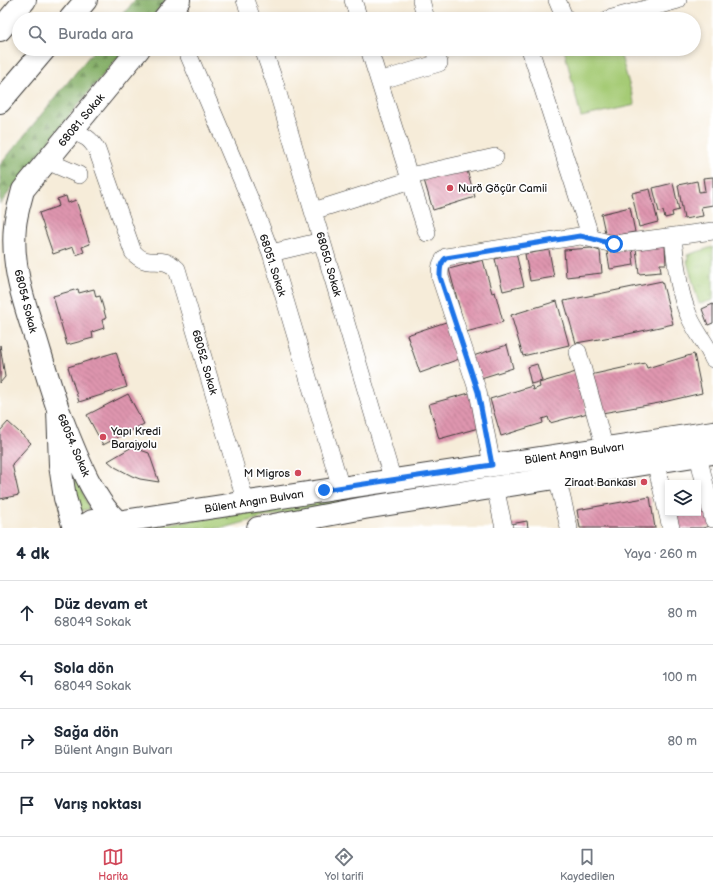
<!DOCTYPE html>
<html lang="tr">
<head>
<meta charset="utf-8">
<style>
	:root { --surface:#fff; --page:#f2f2f3; --text:#1f2937; --muted:#747a83; --line:#e0e1e3; --accent:#d1495b }
	body { margin:0; font-family:"Balsamiq Sans",sans-serif; background:var(--page); color:var(--text) }
	.controls { position:absolute; right:12px; bottom:12px; display:grid; overflow:hidden; border-radius:0px; box-shadow:0 2px 6px #0003 }
	.controls button { width:36px; height:36px; display:grid; place-items:center; padding:0; border:0; border-bottom:1px solid var(--line); background:var(--surface); color:var(--text); font:20px sans-serif }
	.stop { position:absolute; width:12px; height:12px; margin:-9px; border:3px solid #1a73e8; border-radius:50%; background:#fff }
	.stop.end { background:#1a73e8; border-color:#fff; box-shadow:0 1px 4px #0008 }
	.list { margin:0; padding:0; list-style:none }
	h2 { display:flex; justify-content:space-between; align-items:center; height:52px; margin:0; padding:0 16px; font-size:17px }
	h2 small { font-size:13px; font-weight:400; color:var(--muted) }
	.list li { display:grid; grid-template-columns:26px 1fr auto; gap:12px; align-items:center; box-sizing:border-box; height:64px; padding:0 16px; border-top:1px solid var(--line) }
	.list b { display:block; font-size:15px; white-space:nowrap }
	.list p { margin:0; font-size:13px; white-space:nowrap; color:var(--muted) }
	.list em { font-size:13px; font-style:normal; color:var(--muted) }
	.icon { flex:none; width:22px; height:22px; fill:none; stroke:currentColor; stroke-width:2; stroke-linecap:round; stroke-linejoin:round }
	.map { position:relative; flex:none; width:713px; height:528px; overflow:hidden }
	.search { position:absolute; background:var(--surface); box-shadow:0 2px 6px #0003; left:12px; right:12px; top:12px; height:44px; display:flex; align-items:center; gap:10px; box-sizing:border-box; padding:0 14px; border-radius:22px; color:var(--muted); font-size:15px }
	.sheet { height:308px; background:var(--surface) }
	nav { display:flex; justify-content:space-around; align-items:center; box-sizing:border-box; height:56px; border-top:1px solid var(--line); background:var(--surface); font-size:11px; color:var(--muted) }
	nav a { display:grid; justify-items:center; gap:2px }
	nav .on { color:var(--accent) }
	.map>svg:first-child { display:block }
	.green { fill:#a5cb75; stroke:#607448 }
	.forest { fill:url(#forest-firs); stroke:#506641 }
	.park { fill:url(#park-tufts); stroke:#607448 }
	.building { fill:url(#building-back-hatch) }
	.lines { fill:none; stroke-linecap:round; stroke-linejoin:round }
	.street-casing { stroke:#3d3b38; stroke-width:18 }
	.secondary-casing { stroke:#3d3b38; stroke-width:24 }
	.highway-casing { stroke:#3d3b38; stroke-width:24 }
	.street { stroke:#fff; stroke-width:17 }
	.secondary { stroke:#fff; stroke-width:22 }
	.highway { stroke:#fff; stroke-width:22 }
	.route { stroke:#1a73e8; stroke-width:5 }
	.poi-dot { fill:#d1495b; stroke:#fff; stroke-width:1.5 }
	.labels { text-anchor:middle; stroke-width:3.5; stroke-linejoin:round; paint-order:stroke }
	.street-label { font-size:11px; fill:#1c1c1c; stroke:#fff }
	.poi-label { font-size:11px; fill:#1c1c1c; stroke:#fff; text-anchor:start }
</style>
</head>
<body>
<div class="map">
<svg width="713" height="528" viewBox="0 0 713 528">
	<defs>
		<pattern id="forest-firs" width="22" height="20" patternUnits="userSpaceOnUse"><rect width="22" height="20" fill="#84af66"/><path d="M5 1l3.5 6h-7zM16 11l3.5 6h-7z" fill="#6b8e53"/></pattern>
		<pattern id="park-tufts" width="24" height="20" patternUnits="userSpaceOnUse"><rect width="24" height="20" fill="#a5cb75"/><path d="M3 7l-1-3M5 7V3M7 7l1-3M15 17l-1-3M17 17v-4M19 17l1-3" fill="none" stroke="#8dae65"/></pattern>
		<pattern id="building-back-hatch" width="6" height="6" patternUnits="userSpaceOnUse"><rect width="6" height="6" fill="#df95af"/><path d="M-1 5l2 2M0 0l6 6M5-1l2 2" fill="none" stroke="#b4798e"/></pattern>
	</defs>
	<rect width="100%" height="100%" fill="#fff"/>
	<filter id="ink" filterUnits="userSpaceOnUse"><feTurbulence type="fractalNoise" baseFrequency=".025" numOctaves="2"/><feDisplacementMap in="SourceGraphic" scale="8" xChannelSelector="R" yChannelSelector="G"/><feConvolveMatrix kernelMatrix="1 2 1 2 8 2 1 2 1" color-interpolation-filters="sRGB"/></filter>
	<filter id="wash" filterUnits="userSpaceOnUse"><feTurbulence type="fractalNoise" baseFrequency=".012" numOctaves="4" result="noise"/><feDisplacementMap in="SourceGraphic" scale="16" xChannelSelector="R" yChannelSelector="G"/><feGaussianBlur stdDeviation="0.9" result="paint"/><feColorMatrix in="noise" values="0 0 0 0 0 0 0 0 0 0 0 0 0 0 0 0 0 1.4 0 .05"/><feComposite in="paint" operator="in"/></filter>
	<g filter="url(#wash)">
		<rect width="100%" height="100%" fill="#f6ecd9"/>
		<path class="green" d="M 564,49 L 619,49 L 635,105 L 581,117 Z
			M 65,444 L 89,509 L 79,511 Z
			M 673,448 L 268,516 L 223,528 L 146,528 Z"/>
		<path class="forest" d="M 135,0 L 166,0 L 150,19 L 119,19 Z
			M 95,49 L 125,49 L 68,117 L 0,204 L 0,165 Z"/>
		<path class="park" d="M 713,247 L 713,300 L 699,304 L 687,261 L 689,260 L 687,255 Z"/>
		<g id="blocks">
			<path class="building" d="M 466,167 L 475,197 L 433,210 L 424,180 Z
				M 713,177 L 713,205 L 701,207 L 703,216 L 684,219 L 678,185 L 697,181 L 699,192 L 705,191 L 703,178 Z
				M 673,183 L 679,210 L 672,212 L 673,216 L 665,218 L 663,211 L 659,212 L 653,188 Z
				M 650,189 L 658,222 L 639,227 L 632,193 Z
				M 66,196 L 68,203 L 76,200 L 90,244 L 82,247 L 84,252 L 76,255 L 73,247 L 53,254 L 39,213 L 59,206 L 57,199 Z
				M 630,207 L 635,232 L 606,237 L 601,214 Z
				M 665,245 L 666,264 L 660,264 L 661,272 L 639,274 L 636,248 Z
				M 591,248 L 600,251 L 602,273 L 566,277 L 564,250 Z
				M 632,248 L 634,265 L 610,269 L 607,252 Z
				M 549,250 L 554,277 L 530,281 L 525,254 Z
				M 516,253 L 524,286 L 503,291 L 495,259 Z
				M 483,260 L 492,293 L 495,292 L 503,322 L 466,332 L 449,269 Z
				M 662,281 L 673,324 L 628,334 L 576,343 L 564,301 Z
				M 78,289 L 79,293 L 94,289 L 96,297 L 100,296 L 106,318 L 102,320 L 104,328 L 92,332 L 93,338 L 67,345 L 53,296 Z
				M 557,301 L 569,345 L 523,356 L 511,315 Z
				M 713,304 L 713,323 L 708,325 L 702,309 Z
				M 449,321 L 462,358 L 420,373 L 407,335 Z
				M 0,345 L 5,377 L 0,383 Z
				M 507,345 L 513,368 L 478,379 L 470,357 Z
				M 116,352 L 127,387 L 79,402 L 68,367 Z
				M 694,354 L 702,393 L 659,403 L 602,413 L 590,375 L 645,363 L 647,368 Z
				M 537,364 L 542,381 L 531,384 L 527,367 Z
				M 576,372 L 588,413 L 550,423 L 548,417 L 542,419 L 543,423 L 501,436 L 490,399 L 532,386 L 533,390 L 540,387 L 539,383 Z
				M 473,392 L 482,427 L 439,439 L 429,404 Z
				M 128,394 L 144,424 L 103,445 L 87,415 Z
				M 8,422 L 31,443 L 12,464 L 19,495 L 0,499 L 0,431 Z
				M 132,447 L 149,453 L 159,482 L 140,479 L 132,476 L 115,467 L 108,461 Z
				M 705,492 L 711,526 L 702,528 L 670,528 L 668,513 L 698,513 L 698,493 Z
				M 650,497 L 655,528 L 580,528 L 577,510 Z
				M 527,521 L 528,528 L 512,528 L 511,524 Z"/>
		</g>
	</g>
	<g filter="url(#ink)">
		<use href="#blocks" fill-opacity="0" stroke="#3d3b38" stroke-width="1"/>
		<g class="lines">
			<g class="street-casing">
				<path id="street" d="M 245,0 L 252,19
					M 353,0 L 359,19
					M 421,0 L 426,19
					M 557,0 L 565,19
					M 609,19 L 678,0
					M 186,49 L 255,211 L 271,253 L 341,488
					M 263,49 L 275,83 L 393,481
					M 369,49 L 427,233
					M 530,49 L 591,238
					M 379,81 L 439,63 L 435,49
					M 72,131 C 85,136 90,138 97,150 L 133,252 C 149,270 160,253 177,269 L 246,503
					M 47,161 L 79,175
					M 410,176 L 495,157
					M 313,211 L 411,180
					M 673,237 C 676,263 678,291 689,316 C 695,331 707,344 713,359
					M 271,253 L 322,241
					M 578,352 L 605,449
					M 698,455 L 713,519
					M 655,461 L 671,528
					M 492,465 L 478,392 L 440,277 C 440,269 440,263 446,257 L 580,236 C 592,238 602,242 614,244 L 713,231
					M 557,477 L 569,528
					M 495,487 L 504,528"/>
			</g>
			<g class="secondary-casing">
				<path id="secondary" d="M 164,19 L 179,0
					M 58,409 C 50,386 43,362 36,339 C 24,303 11,265 15,226 C 16,214 20,202 23,190 L 139,49
					M 74,528 L 65,498 L 60,465 L 58,409 C 70,439 94,508 122,524
					M 81,528 L 92,521 L 105,519 L 117,522 L 182,512 L 713,432
					M 258,528 L 364,508 L 713,453"/>
			</g>
			<g class="highway-casing">
				<path id="highway" d="M 70,19 L 86,0
					M 0,30 L 25,0
					M 0,102 L 45,49"/>
			</g>
			<use href="#street" class="street"/>
			<use href="#secondary" class="secondary"/>
			<use href="#highway" class="highway"/>
		</g>
	</g>
	<g class="lines" filter="url(#ink)">
		<path class="route" d="M 324,490 L 492,465 L 478,392 L 440,277 C 440,269 440,263 446,258 L 580,236 C 592,238 602,242 614,244"/>
	</g>
	<g class="poi-dot">
		<circle cx="450" cy="188" r="4"/>
		<circle cx="103" cy="437" r="4"/>
		<circle cx="298" cy="473" r="4"/>
		<circle cx="644" cy="482" r="4"/>
	</g>
	<g class="labels">
		<g class="street-label">
			<text transform="translate(81 120) rotate(-50)" y="4">68081. Sokak</text>
			<text transform="translate(329 264) rotate(74)" y="4">68050. Sokak</text>
			<text transform="translate(273 265) rotate(72)" y="4">68051. Sokak</text>
			<text transform="translate(26 301) rotate(76)" y="4">68054 Sokak</text>
			<text transform="translate(205 362) rotate(74)" y="4">68052. Sokak</text>
			<text transform="translate(74 445) rotate(67)" y="4">68054. Sokak</text>
			<text transform="translate(574 453) rotate(-8)" y="4">Bülent Angın Bulvarı</text>
			<text transform="translate(254 501) rotate(-9)" y="4">Bülent Angın Bulvarı</text>
		</g>
		<g class="poi-label">
			<text x="458" y="192">Nurö Göçür Camii</text>
			<text x="111" y="435">Yapı Kredi<tspan x="111" dy="13">Barajyolu</tspan></text>
			<text x="290" y="477" text-anchor="end">M Migros</text>
			<text x="636" y="486" text-anchor="end">Ziraat Bankası</text>
		</g>
	</g>
</svg>
<div class="controls">
<button><svg class="icon" aria-label="layers" viewBox="0 0 24 24"><path d="M12 4l9 5-9 5-9-5zM3 14l9 5 9-5"/></svg></button>
</div>
<div class="stop" style="left:614px;top:244px"></div>
<div class="stop end" style="left:324px;top:490px"></div>
<div class="search"><svg class="icon" aria-label="search" viewBox="0 0 24 24"><circle cx="10" cy="10" r="6"/><path d="M15 15l6 6"/></svg>Burada ara</div>
</div>
<section class="sheet">
<h2>4 dk<small>Yaya · 260 m</small></h2>
<ul class="list">
<li><svg class="icon" aria-label="ahead" viewBox="0 0 24 24"><path d="M12 20V5M6 11l6-6 6 6"/></svg><div><b>Düz devam et</b><p>68049 Sokak</p></div><em>80 m</em></li>
<li><svg class="icon" aria-label="left" viewBox="0 0 24 24"><path d="M17 20v-9H6M10 6l-5 5 5 5"/></svg><div><b>Sola dön</b><p>68049 Sokak</p></div><em>100 m</em></li>
<li><svg class="icon" aria-label="right" viewBox="0 0 24 24"><path d="M7 20v-9h11M14 6l5 5-5 5"/></svg><div><b>Sağa dön</b><p>Bülent Angın Bulvarı</p></div><em>80 m</em></li>
<li><svg class="icon" aria-label="arrive" viewBox="0 0 24 24"><path d="M6 21V4h12l-3 4 3 4H6"/></svg><div><b>Varış noktası</b></div></li>
</ul>
</section>
<nav>
<a class="on"><svg class="icon" aria-label="map" viewBox="0 0 24 24"><path d="M3 6l6-2 6 2 6-2v14l-6 2-6-2-6 2zM9 4v14M15 6v14"/></svg>Harita</a>
<a><svg class="icon" aria-label="directions" viewBox="0 0 24 24"><path d="M12 3l9 9-9 9-9-9zM9 14v-3h6M13 9l2 2-2 2"/></svg>Yol tarifi</a>
<a><svg class="icon" aria-label="saved" viewBox="0 0 24 24"><path d="M7 4h10v16l-5-4-5 4z"/></svg>Kaydedilen</a>
</nav>
</body>
</html>
